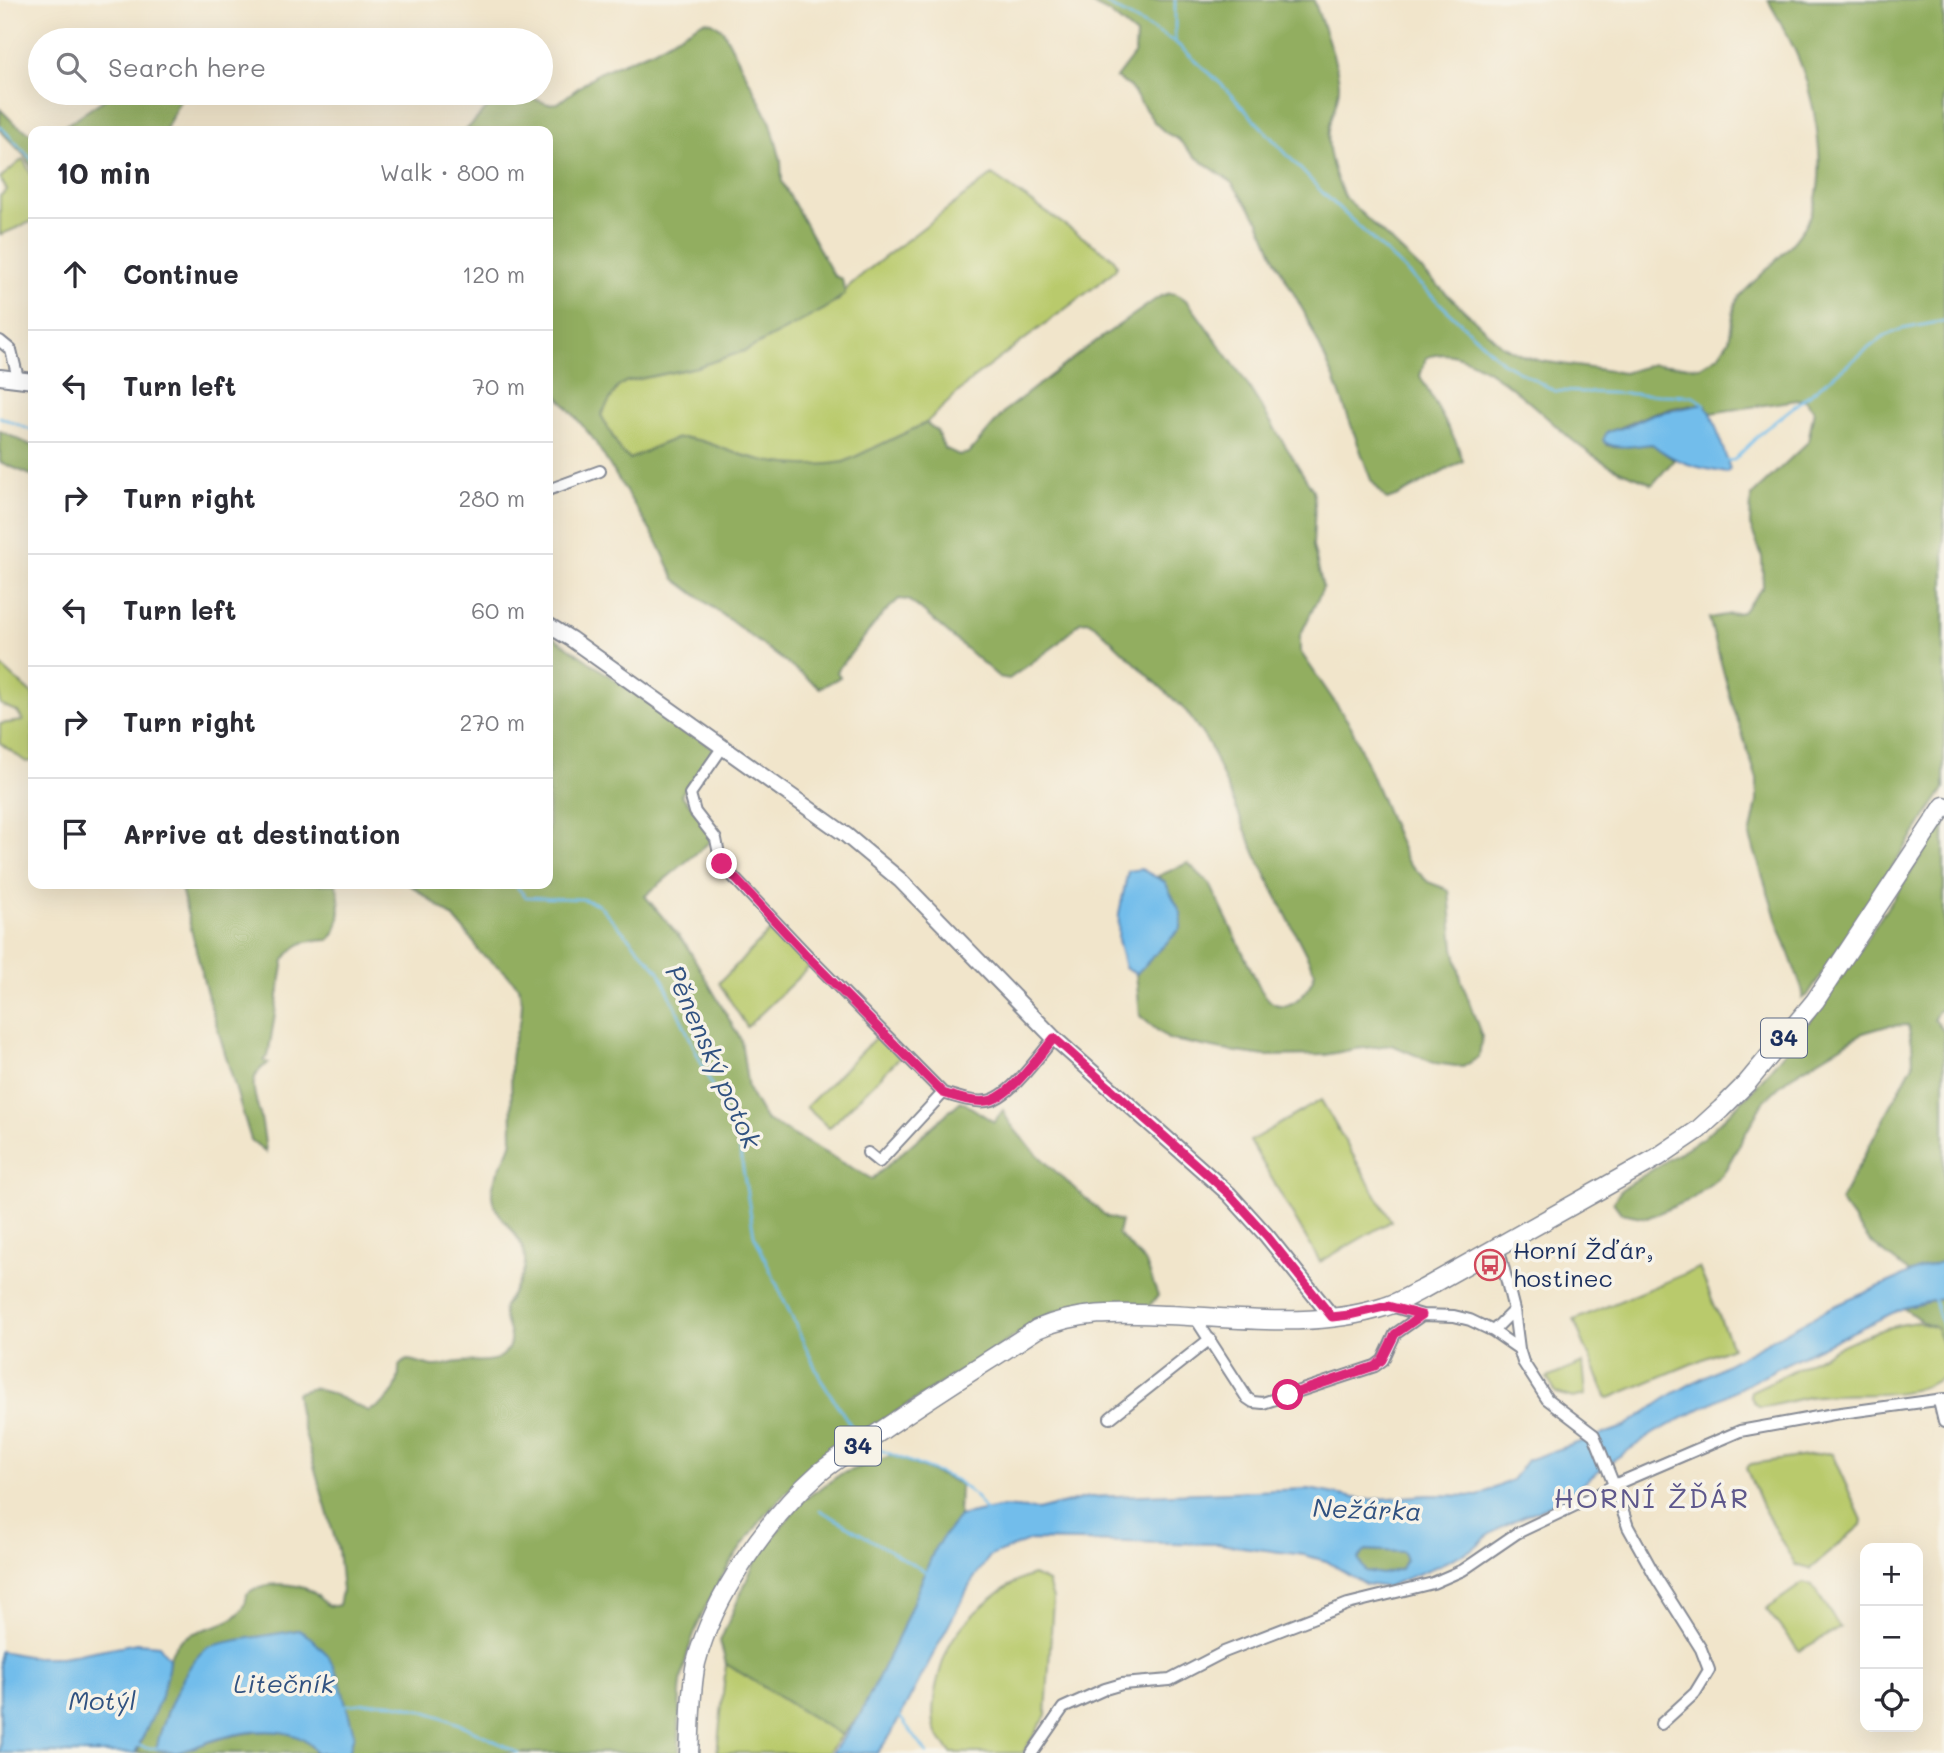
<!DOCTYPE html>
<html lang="en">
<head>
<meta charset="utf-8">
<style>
	:root { --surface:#fff; --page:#f2f2f3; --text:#2b2b33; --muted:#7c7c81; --line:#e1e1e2 }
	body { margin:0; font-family:Mali,sans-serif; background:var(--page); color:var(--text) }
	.controls { position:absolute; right:21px; bottom:21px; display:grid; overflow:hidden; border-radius:14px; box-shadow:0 7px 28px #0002 }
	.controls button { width:63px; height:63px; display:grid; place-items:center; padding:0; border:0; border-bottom:2px solid var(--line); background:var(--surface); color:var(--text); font:35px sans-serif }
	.stop { position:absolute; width:21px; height:21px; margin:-16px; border:5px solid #db2777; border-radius:50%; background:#fff }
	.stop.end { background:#db2777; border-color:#fff; box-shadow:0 2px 7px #0008 }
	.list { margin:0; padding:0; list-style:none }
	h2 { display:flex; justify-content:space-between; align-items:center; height:91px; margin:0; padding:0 28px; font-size:30px }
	h2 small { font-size:23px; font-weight:400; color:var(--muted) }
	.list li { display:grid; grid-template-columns:46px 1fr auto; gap:21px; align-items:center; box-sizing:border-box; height:112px; padding:0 28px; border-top:2px solid var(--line) }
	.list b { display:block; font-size:26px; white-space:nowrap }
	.list em { font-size:23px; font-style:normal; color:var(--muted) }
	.icon { flex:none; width:38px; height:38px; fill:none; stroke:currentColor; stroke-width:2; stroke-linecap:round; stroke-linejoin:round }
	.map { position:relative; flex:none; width:1944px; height:1753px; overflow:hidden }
	.search { position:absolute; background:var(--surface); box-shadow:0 7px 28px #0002; left:28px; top:28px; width:525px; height:77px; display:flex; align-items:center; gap:18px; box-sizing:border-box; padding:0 24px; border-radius:38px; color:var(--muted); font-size:26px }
	.panel { position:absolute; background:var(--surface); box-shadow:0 7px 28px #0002; left:28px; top:126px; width:525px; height:763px; border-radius:14px }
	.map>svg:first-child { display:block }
	.green { fill:#b9ca6c; stroke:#6a7c65; stroke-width:2 }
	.forest { fill:#92ae60; stroke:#566e5f; stroke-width:2 }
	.water { fill:#72bdeb; stroke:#4676a4; stroke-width:2; fill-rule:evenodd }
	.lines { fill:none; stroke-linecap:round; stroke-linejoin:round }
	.stream { stroke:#72bdeb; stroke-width:2.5 }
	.minor-casing { stroke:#868a94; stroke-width:14 }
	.tertiary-casing { stroke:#868a94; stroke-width:18 }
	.primary-casing { stroke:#868a94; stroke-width:21 }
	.minor { stroke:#fff; stroke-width:10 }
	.tertiary { stroke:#fff; stroke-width:14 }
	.primary { stroke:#fff; stroke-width:18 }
	.route { stroke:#db2777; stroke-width:9 }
	.labels { text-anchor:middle; stroke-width:7; stroke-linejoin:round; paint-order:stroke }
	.shield { fill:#f7f3e8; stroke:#5d6a87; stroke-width:2 }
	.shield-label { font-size:23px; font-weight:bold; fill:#1b2f5e }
	.poi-label { font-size:24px; fill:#1b2f5e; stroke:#f7f3e8; text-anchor:start }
	.water-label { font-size:26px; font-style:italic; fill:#315281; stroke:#f7f3e8 }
	.quarter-label { font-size:28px; letter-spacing:2px; fill:#5e588c; stroke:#f7f3e8 }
</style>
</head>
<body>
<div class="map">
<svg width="1944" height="1753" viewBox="0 0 1944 1753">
	<rect width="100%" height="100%" fill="#f7f3e8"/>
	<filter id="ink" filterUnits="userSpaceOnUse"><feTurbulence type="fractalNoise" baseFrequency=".0143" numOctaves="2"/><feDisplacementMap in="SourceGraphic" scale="14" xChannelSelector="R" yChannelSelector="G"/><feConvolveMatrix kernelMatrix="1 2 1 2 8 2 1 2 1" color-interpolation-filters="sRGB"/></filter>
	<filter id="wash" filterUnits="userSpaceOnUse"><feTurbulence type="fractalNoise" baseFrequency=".00686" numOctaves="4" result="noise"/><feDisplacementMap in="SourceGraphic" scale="28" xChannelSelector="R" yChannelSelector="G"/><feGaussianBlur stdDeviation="1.57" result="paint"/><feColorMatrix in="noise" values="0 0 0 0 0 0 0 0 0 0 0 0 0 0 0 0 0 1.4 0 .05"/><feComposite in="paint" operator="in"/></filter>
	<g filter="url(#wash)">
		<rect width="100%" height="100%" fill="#f1e5cb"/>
		<path class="green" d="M 23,159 L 33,178 L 33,221 L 0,235 L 0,196 L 7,190 L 0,178 Z
			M 992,175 L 1113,258 L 1117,265 L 1115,270 L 1097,285 L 972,379 L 926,423 L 844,463 C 810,468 775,465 742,455 C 723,450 700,437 680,438 C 666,440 643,453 630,459 L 621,452 L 601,415 L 617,388 L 625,382 L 697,367 L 747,350 L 838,301 L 849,286 L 864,273 Z
			M 0,665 L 33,695 L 33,761 L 26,762 L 0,743 L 0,724 L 23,721 L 18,712 L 0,704 Z
			M 773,928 L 809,967 L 747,1027 L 719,983 Z
			M 878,1035 L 900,1057 L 829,1128 L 806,1107 Z
			M 1321,1100 L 1391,1221 L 1320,1262 L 1250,1141 Z
			M 1699,1268 L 1732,1347 L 1607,1399 L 1574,1320 Z
			M 1917,1322 L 1936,1328 L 1944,1349 L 1944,1377 C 1903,1403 1855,1390 1809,1397 C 1801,1398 1766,1408 1761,1407 C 1756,1406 1753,1400 1750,1396 L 1751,1391 C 1807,1367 1856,1329 1917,1322 Z
			M 1583,1363 L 1586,1395 L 1573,1398 L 1556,1393 L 1547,1378 Z
			M 1827,1453 L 1832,1454 L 1862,1520 L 1861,1525 L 1810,1569 L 1795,1565 L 1762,1506 L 1746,1468 L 1751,1464 Z
			M 1033,1575 L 1048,1582 L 1053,1599 L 1046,1715 L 1023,1753 L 951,1753 C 945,1746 939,1739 936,1731 C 927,1708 942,1653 957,1633 C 972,1612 1008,1582 1033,1575 Z
			M 1803,1583 L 1812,1585 L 1840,1628 L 1799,1651 L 1766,1609 Z
			M 726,1664 C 765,1687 802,1713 842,1735 L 828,1753 L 717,1753 Z"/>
		<path class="forest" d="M 1084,0 L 1314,0 C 1322,26 1336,55 1339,83 C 1340,99 1331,114 1329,130 C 1326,152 1336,179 1345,198 L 1501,345 L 1524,356 L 1541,361 L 1624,373 L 1653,364 L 1700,367 L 1718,356 L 1729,340 L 1735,304 L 1739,297 C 1760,274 1788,253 1805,226 C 1831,186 1817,111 1802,68 C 1794,44 1780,22 1768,0 L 1944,0 L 1944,789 L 1807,996 L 1802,998 L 1803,992 L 1777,921 L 1750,837 L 1757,802 L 1757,779 L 1731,700 L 1709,618 L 1742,612 L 1763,587 L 1762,557 L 1750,525 L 1751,496 L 1808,442 L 1814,410 L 1804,399 L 1711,413 L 1704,404 C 1687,405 1669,408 1654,413 C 1637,419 1623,428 1607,432 L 1607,445 L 1614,447 L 1652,444 L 1674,460 L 1652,485 C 1643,478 1633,476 1623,472 C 1608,465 1594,457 1581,447 C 1546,421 1471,335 1426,358 L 1420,376 L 1456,442 L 1463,461 L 1398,496 L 1387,500 L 1371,480 L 1334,378 L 1304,312 L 1278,265 L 1259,221 L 1231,182 L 1193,155 L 1178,139 L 1166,133 L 1155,123 L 1129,86 L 1116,78 L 1135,53 L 1136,35 L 1108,12 Z
			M 704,21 L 712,22 L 723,30 L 771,123 L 781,161 L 782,182 L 834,276 L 842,279 L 845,294 L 825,309 L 747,350 L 697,367 L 625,382 L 617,388 L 601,415 L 621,452 L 630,459 C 643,453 666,440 680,438 C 700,437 723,450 742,455 C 775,465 810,468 844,462 L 926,423 L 937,431 L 944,448 L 959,455 L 969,453 L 1007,409 L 1085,349 L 1156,299 C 1170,291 1176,291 1188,302 L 1242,376 L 1313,490 L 1315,504 L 1313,546 L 1323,588 L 1300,636 L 1300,651 L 1351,726 L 1407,861 L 1428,882 L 1449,890 L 1454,948 L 1461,979 L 1482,1037 L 1479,1057 L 1463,1067 L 1434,1063 L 1392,1045 L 1355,1049 L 1325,1055 L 1265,1056 L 1223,1050 L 1168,1039 L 1140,1016 L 1136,974 L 1181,928 L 1165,882 L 1158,876 L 1188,863 L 1210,884 L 1261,990 C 1265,995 1268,1000 1273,1003 C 1293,1013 1311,988 1315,972 L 1256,855 L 1209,744 L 1186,711 L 1097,627 L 1087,621 L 1080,622 L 1056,645 L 1009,679 L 999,677 L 993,672 L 919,608 L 908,600 L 899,599 L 882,615 L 839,668 L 837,672 L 840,677 L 820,688 L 675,579 L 658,543 L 592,437 L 558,396 L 548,369 L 548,131 L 465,131 L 492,103 L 505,96 L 526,96 L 548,104 L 558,103 L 598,73 L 653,50 Z
			M 114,93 L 178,93 L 181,98 L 165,131 L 57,131 Z
			M 0,109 L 14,123 L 33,135 L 33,170 L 24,155 L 0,130 Z
			M 0,431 L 33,446 L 33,476 L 0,462 Z
			M 548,633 L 714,749 L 681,795 L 718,835 L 645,896 L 687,946 L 741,1040 L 748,1089 L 765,1119 L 872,1179 L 961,1101 L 994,1122 L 1003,1110 C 1013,1139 1082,1194 1107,1217 L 1121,1221 L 1118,1234 L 1146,1263 L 1158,1296 L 1148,1307 L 1084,1307 L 1053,1312 L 818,1462 C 757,1514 693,1603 681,1683 C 678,1706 680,1730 679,1753 L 349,1753 L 354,1734 L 298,1630 L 269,1636 L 195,1660 L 169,1708 L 159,1737 L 187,1750 C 218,1737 295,1714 316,1753 L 137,1753 L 168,1669 C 171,1613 243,1642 247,1594 C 261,1581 294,1582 311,1591 C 322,1597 325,1610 339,1605 L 342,1591 L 338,1550 L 299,1413 L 296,1393 L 313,1388 L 330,1393 L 368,1411 C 388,1405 400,1388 399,1366 L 407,1360 C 416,1360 424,1365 433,1366 C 443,1367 450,1362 460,1362 C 477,1360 506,1367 510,1342 C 512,1330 501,1319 504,1306 C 529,1269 535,1256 504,1220 C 499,1214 493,1205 492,1196 C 491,1176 508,1159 512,1140 L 511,1059 L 513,1044 L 521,1018 L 522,1002 L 519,987 L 505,972 L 478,951 L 475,943 L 454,918 L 409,884 L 548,884 Z
			M 1944,822 L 1944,1009 L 1938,1011 L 1934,1019 L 1944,1031 L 1944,1261 L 1910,1273 L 1870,1242 L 1840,1201 L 1913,1064 L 1912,1043 L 1908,1025 L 1887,1026 L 1863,1033 L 1788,1078 L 1763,1102 L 1723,1174 L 1692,1199 L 1647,1218 L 1621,1213 L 1613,1202 L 1622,1189 L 1704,1137 L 1754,1089 L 1822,1006 Z
			M 180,884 L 336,884 C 341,901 343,926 329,940 C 306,941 298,940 284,960 L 268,1056 L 264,1061 L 269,1063 C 244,1076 256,1098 261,1118 C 263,1129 265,1141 266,1152 L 251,1140 L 206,990 Z
			M 1944,1298 L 1944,1349 L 1936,1328 L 1926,1324 L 1903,1308 Z
			M 893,1455 L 960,1484 L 959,1516 L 935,1549 L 902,1629 L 859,1717 L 842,1735 C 802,1713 765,1687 726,1664 L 720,1641 L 756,1559 L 802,1501 L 841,1474 Z
			M 1366,1550 L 1403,1552 L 1406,1559 L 1401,1569 L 1382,1574 L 1365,1571 L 1357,1559 Z"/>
		<path class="water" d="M 1704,404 L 1711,413 L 1730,469 L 1727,473 C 1698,468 1675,463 1652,444 C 1637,445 1613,452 1603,440 L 1607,432 L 1625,427 L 1653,414 Z
			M 1141,869 L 1165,882 L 1181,913 L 1181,928 L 1136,974 L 1125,968 L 1118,940 L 1119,913 L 1128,871 Z
			M 1944,1261 L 1944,1298 L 1903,1308 L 1789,1362 L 1656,1432 L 1615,1459 L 1560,1501 L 1513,1521 L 1490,1534 L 1473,1549 L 1435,1567 L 1386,1587 L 1365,1584 L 1326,1561 L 1304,1555 L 1218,1544 L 1031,1540 L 990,1556 L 972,1581 L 890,1736 L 877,1753 L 832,1753 L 859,1717 L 902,1629 L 935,1548 L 959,1516 L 1003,1507 L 1038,1510 L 1089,1497 L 1309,1489 L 1365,1500 L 1429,1495 L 1478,1496 L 1512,1480 L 1527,1460 L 1624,1427 L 1674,1393 L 1830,1308 L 1919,1269 ZM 1366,1550 L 1403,1552 L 1406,1560 L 1401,1569 L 1382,1574 L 1365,1571 L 1358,1559 Z
			M 299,1630 L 311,1638 L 328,1655 L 339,1678 L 354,1734 L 349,1753 L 316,1753 C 300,1724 251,1730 225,1737 C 209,1740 194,1749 177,1752 C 170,1753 163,1751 156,1749 C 162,1723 184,1663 207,1648 C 217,1642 282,1633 299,1630 Z
			M 137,1643 L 159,1645 L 169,1658 C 168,1690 149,1724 135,1753 L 0,1753 L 0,1651 L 32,1657 L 62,1657 Z"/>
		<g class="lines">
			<path class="stream" d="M 1099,0 L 1175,42 L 1221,84 L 1322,192 L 1502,362 L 1555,391 L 1693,396 L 1704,404 L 1703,407
				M 1175,42 L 1175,0
				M 0,126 L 33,161
				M 0,417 L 33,431
				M 1725,461 L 1734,460 L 1764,430 L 1884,336 L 1902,329 L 1944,321
				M 514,884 L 526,897 L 582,899 L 598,904 L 659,971 L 739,1145 L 754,1235 L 821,1380 L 859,1438
				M 1934,1298 L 1944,1332
				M 870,1446 L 956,1480 L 976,1497 L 986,1512
				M 820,1510 L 926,1572
				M 346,1705 C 360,1704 376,1701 390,1703 C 435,1710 478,1732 518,1753
				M 900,1717 L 927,1753
				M 137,1745 L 146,1748 L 158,1748"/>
		</g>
	</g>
	<g filter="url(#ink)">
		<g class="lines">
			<g class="minor-casing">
				<path id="minor" d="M 0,341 L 11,350 L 18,378
					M 548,490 L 600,471
					M 722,748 L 690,794 L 695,812 L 716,839 L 721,864 L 811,959 L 943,1093 C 956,1097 973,1103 987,1101 C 1009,1099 1039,1056 1054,1038
					M 868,1153 L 879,1162 L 943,1093
					M 1498,1246 L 1514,1310 L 1519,1349
					M 1391,1306 L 1422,1315 L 1454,1316 L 1470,1320 L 1493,1331 L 1519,1349 L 1523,1362 L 1547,1399 L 1594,1435 L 1614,1485 L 1628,1527 L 1657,1579 L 1701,1649 L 1709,1670 L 1695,1693 L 1661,1724
					M 1194,1316 L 1247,1398 L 1253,1402 L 1263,1403 L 1375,1366 L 1383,1360 L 1395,1334 L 1422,1315
					M 1493,1331 L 1514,1310
					M 1939,1401 L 1944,1422
					M 1110,1418 L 1210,1339
					M 1032,1753 L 1063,1708 L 1105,1689 L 1122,1684 L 1170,1680 L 1224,1652 L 1348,1604 L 1433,1583 L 1463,1570 L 1517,1533 L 1595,1496 L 1614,1485 L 1740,1431 L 1834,1414 L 1944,1399"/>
			</g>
			<g class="tertiary-casing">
				<path id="tertiary" d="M 0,377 L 33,381
					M 548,625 L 571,639 L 846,835 L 900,880 L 1054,1038 L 1229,1194 L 1267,1236 L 1332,1317"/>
			</g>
			<g class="primary-casing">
				<path id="primary" d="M 689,1753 C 691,1723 690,1692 696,1663 C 713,1596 768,1518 819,1473 C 838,1457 860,1445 881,1431 C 932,1396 985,1363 1037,1329 C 1082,1310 1120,1313 1167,1315 C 1239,1318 1315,1329 1384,1307 C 1398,1303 1410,1295 1423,1289 L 1658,1157 L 1698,1130 L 1721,1109 L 1747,1083 L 1815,1001 L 1944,806"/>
			</g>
			<use href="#minor" class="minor"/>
			<use href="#tertiary" class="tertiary"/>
			<use href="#primary" class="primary"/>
		</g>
	</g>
	<g class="lines" filter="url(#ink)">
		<path class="route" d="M 722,864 L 811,960 L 943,1093 C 956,1097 973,1103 987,1101 C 1009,1099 1039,1056 1054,1038 L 1229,1194 L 1267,1236 L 1332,1317 L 1349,1315 L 1388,1306 L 1422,1315 L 1395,1334 L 1382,1360 L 1375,1366 L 1288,1395"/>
	</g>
	<defs>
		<g id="bus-ring" transform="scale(1.575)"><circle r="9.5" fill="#f7f3e8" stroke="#d1495b" stroke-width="1.5"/><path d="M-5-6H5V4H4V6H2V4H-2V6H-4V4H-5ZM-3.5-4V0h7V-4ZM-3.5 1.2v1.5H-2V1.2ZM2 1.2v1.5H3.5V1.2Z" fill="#d1495b"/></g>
	</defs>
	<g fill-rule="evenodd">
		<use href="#bus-ring" x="1490" y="1265"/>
	</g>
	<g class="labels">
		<g class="shield">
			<rect x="1761" y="1018.5" width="46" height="39" rx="5"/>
			<rect x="835" y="1426.5" width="46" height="39" rx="5"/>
		</g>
		<g class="shield-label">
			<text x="1784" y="1046">34</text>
			<text x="858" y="1454">34</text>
		</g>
		<g class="poi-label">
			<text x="1513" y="1259">Horní Žďár,<tspan x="1513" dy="28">hostinec</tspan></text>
		</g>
		<g class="water-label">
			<text transform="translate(713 1057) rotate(66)" y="9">Pěnenský potok</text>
			<text transform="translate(1367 1510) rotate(2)" y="9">Nežárka</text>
			<text x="284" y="1693">Litečník</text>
			<text x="102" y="1710">Motýl</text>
		</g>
		<g class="quarter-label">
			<text x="1652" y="1508">HORNÍ ŽĎÁR</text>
		</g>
	</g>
</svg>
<div class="controls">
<button>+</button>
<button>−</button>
<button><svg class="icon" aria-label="locate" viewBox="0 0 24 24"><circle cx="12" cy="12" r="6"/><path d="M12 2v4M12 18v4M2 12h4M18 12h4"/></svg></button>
</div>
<div class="stop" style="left:1288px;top:1395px"></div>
<div class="stop end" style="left:722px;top:864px"></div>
<div class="search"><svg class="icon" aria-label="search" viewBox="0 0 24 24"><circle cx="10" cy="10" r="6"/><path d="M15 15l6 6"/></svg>Search here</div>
<section class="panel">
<h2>10 min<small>Walk · 800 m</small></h2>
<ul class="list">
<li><svg class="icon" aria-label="ahead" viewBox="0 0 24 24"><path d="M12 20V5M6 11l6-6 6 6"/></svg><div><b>Continue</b></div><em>120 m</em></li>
<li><svg class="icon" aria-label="left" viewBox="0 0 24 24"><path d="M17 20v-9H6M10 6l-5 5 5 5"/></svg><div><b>Turn left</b></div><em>70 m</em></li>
<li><svg class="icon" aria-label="right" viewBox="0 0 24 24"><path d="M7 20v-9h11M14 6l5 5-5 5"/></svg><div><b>Turn right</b></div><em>280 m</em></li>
<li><svg class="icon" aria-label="left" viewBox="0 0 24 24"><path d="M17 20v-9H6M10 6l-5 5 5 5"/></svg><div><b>Turn left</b></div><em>60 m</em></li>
<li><svg class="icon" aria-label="right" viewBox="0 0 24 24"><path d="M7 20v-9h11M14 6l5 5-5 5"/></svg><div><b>Turn right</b></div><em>270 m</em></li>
<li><svg class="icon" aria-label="arrive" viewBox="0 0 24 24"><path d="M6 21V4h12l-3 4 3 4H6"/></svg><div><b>Arrive at destination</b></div></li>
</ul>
</section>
</div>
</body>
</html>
